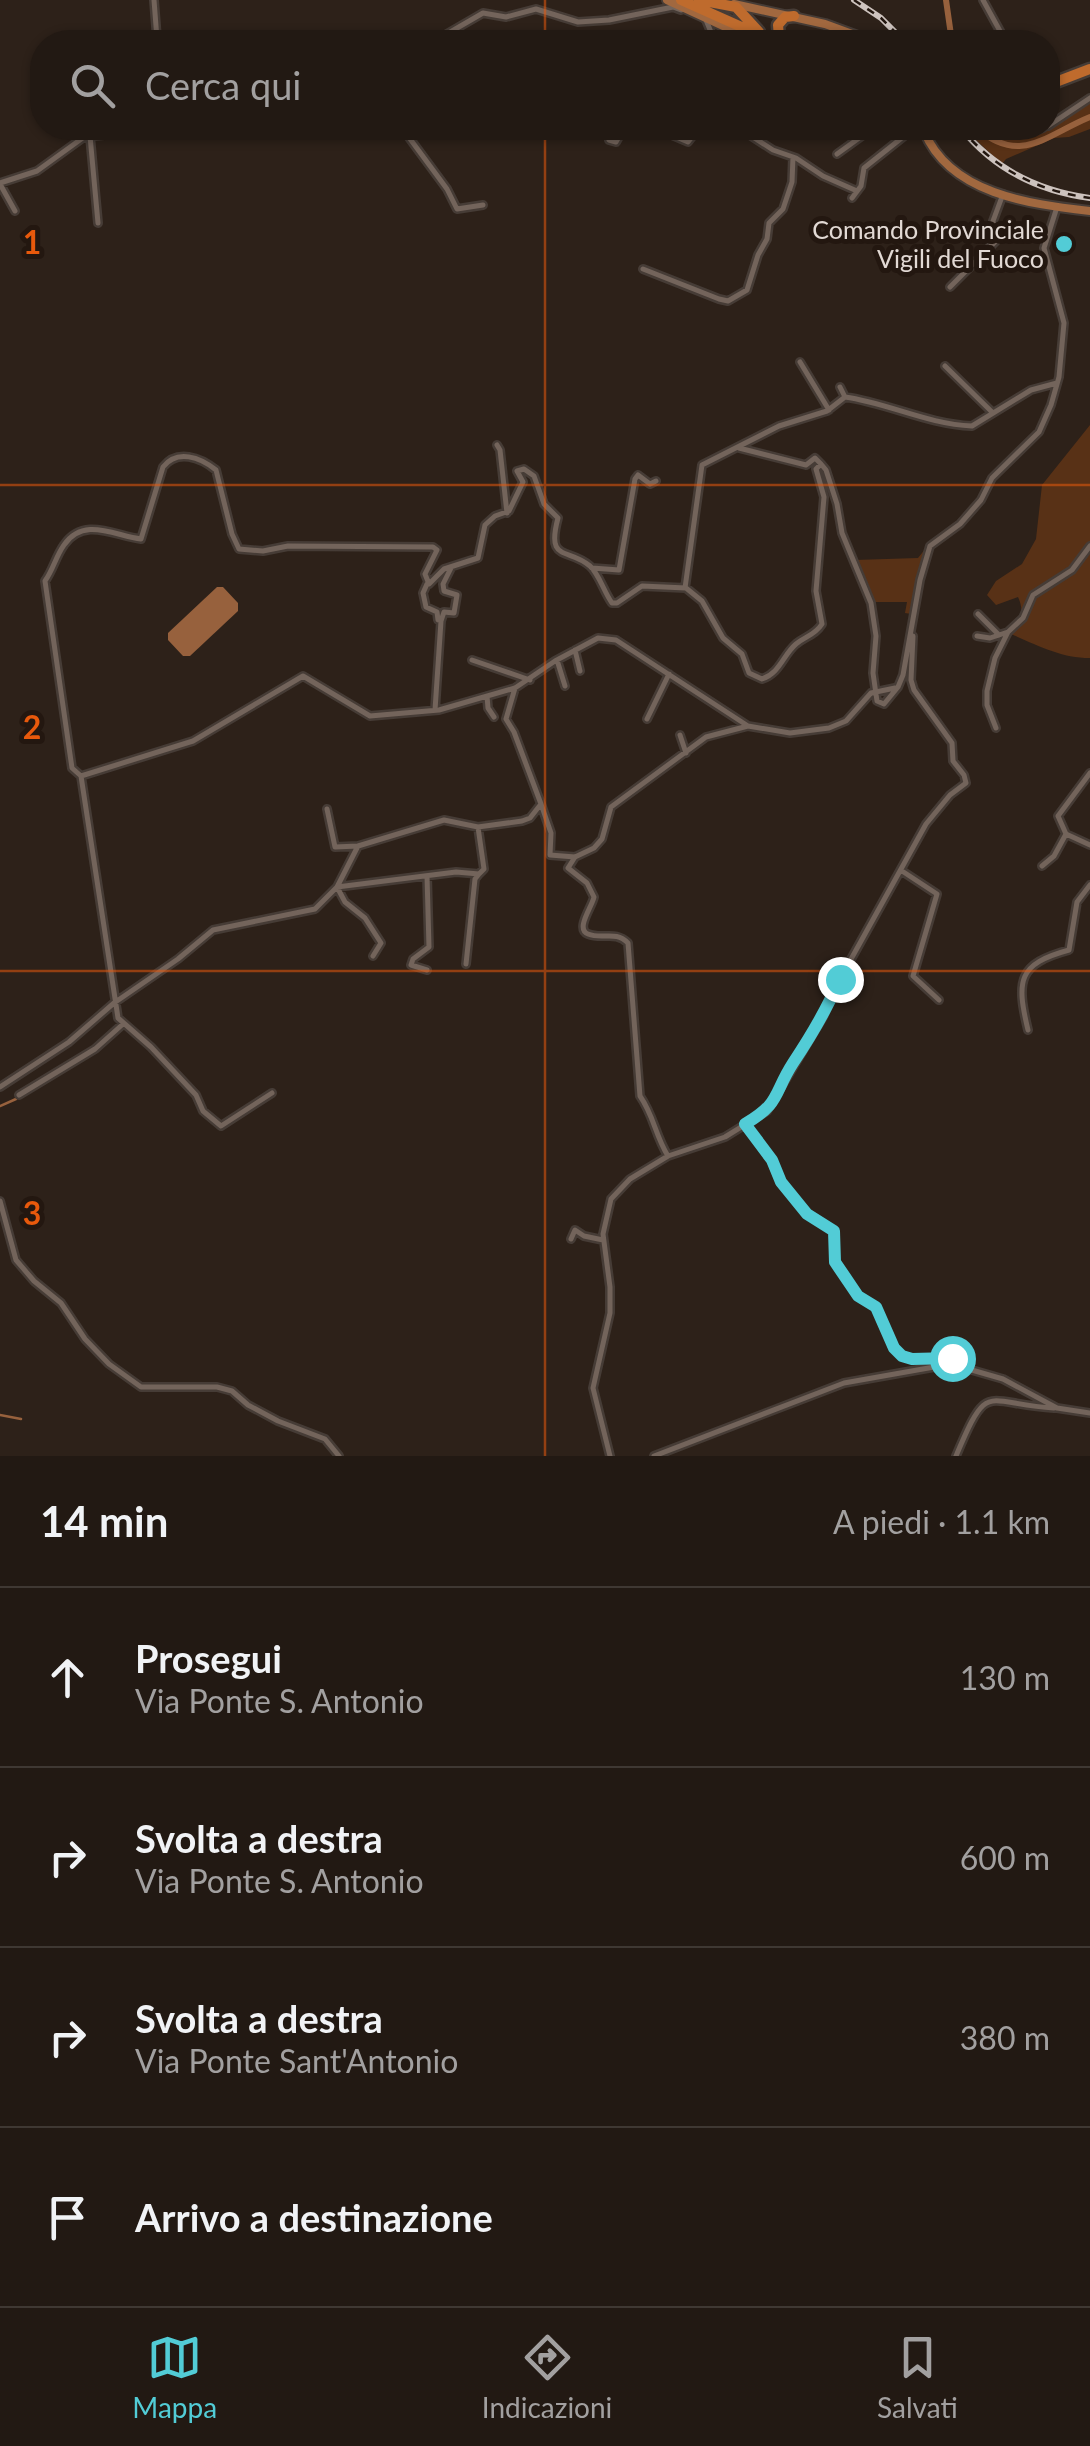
<!DOCTYPE html>
<html lang="it">
<head>
<meta charset="utf-8">
<style>
	:root { --surface:#221913; --page:#2a221c; --text:#f1f3f6; --muted:#a2a0a0; --line:#3f3833; --accent:#52ccd6 }
	body { margin:0; font-family:Lato,sans-serif; background:var(--page); color:var(--text) }
	.stop { position:absolute; width:30px; height:30px; margin:-22px; border:8px solid #52ccd6; border-radius:50%; background:#fff }
	.stop.end { background:#52ccd6; border-color:#fff; box-shadow:0 2px 10px #0008 }
	.list { margin:0; padding:0; list-style:none }
	h2 { display:flex; justify-content:space-between; align-items:center; height:130px; margin:0; padding:0 40px; font-size:42px }
	h2 small { font-size:32px; font-weight:400; color:var(--muted) }
	.list li { display:grid; grid-template-columns:65px 1fr auto; gap:30px; align-items:center; box-sizing:border-box; height:180px; padding:0 40px; border-top:2px solid var(--line) }
	.list b { display:block; font-size:38px; white-space:nowrap }
	.list p { margin:0; font-size:32px; white-space:nowrap; color:var(--muted) }
	.list em { font-size:32px; font-style:normal; color:var(--muted) }
	.icon { flex:none; width:55px; height:55px; fill:none; stroke:currentColor; stroke-width:2; stroke-linecap:round; stroke-linejoin:round }
	.map { position:relative; flex:none; width:1090px; height:1456px; overflow:hidden }
	.search { position:absolute; background:var(--surface); box-shadow:0 2px 8px #0004; left:30px; right:30px; top:30px; height:110px; display:flex; align-items:center; gap:25px; box-sizing:border-box; padding:0 35px; border-radius:40px; color:var(--muted); font-size:38px }
	.sheet { height:850px; background:var(--surface) }
	nav { display:flex; justify-content:space-around; align-items:center; box-sizing:border-box; height:140px; border-top:2px solid var(--line); background:var(--surface); font-size:28px; color:var(--muted) }
	nav a { display:grid; justify-items:center; gap:5px }
	nav .on { color:var(--accent) }
	.map>svg:first-child { display:block }
	.green { fill:#583116 }
	.water { fill:#97613d }
	.lines { fill:none; stroke-linecap:round; stroke-linejoin:round }
	.stream { stroke:#97613d; stroke-width:2.5 }
	.river { stroke:#97613d; stroke-width:6 }
	.minor-casing { stroke:#463c36; stroke-width:10 }
	.major-casing { stroke:#463c36; stroke-width:12 }
	.highway-casing { stroke:#463c36; stroke-width:15 }
	.minor { stroke:#73645b; stroke-width:5 }
	.major { stroke:#a1683f; stroke-width:8 }
	.highway { stroke:#bf6b2d; stroke-width:10 }
	.rail-casing { stroke:#cdc3be; stroke-width:6 }
	.rail { stroke:#231710; stroke-width:2.5; stroke-dasharray:8; stroke-linecap:butt }
	.route { stroke:#52ccd6; stroke-width:12 }
	.grid { fill:none; stroke:#e8590c; stroke-width:2.5; stroke-opacity:0.55 }
	.poi-dot { fill:#52ccd6; stroke:#231710; stroke-width:4 }
	.labels { text-anchor:middle; stroke-width:10; stroke-linejoin:round; paint-order:stroke }
	.poi-label { font-size:25px; fill:#e2d9d4; stroke:#231710; text-anchor:end }
	.grid-label { font-size:32px; text-anchor:middle; font-weight:bold; fill:#e8590c; stroke:#231710; stroke-width:10; stroke-linejoin:round; paint-order:stroke }
</style>
</head>
<body>
<div class="map">
<svg width="1090" height="1456" viewBox="0 0 1090 1456">
	<rect width="100%" height="100%" fill="#2d2119"/>
	<path class="green" d="M 1090,102 L 1090,129 L 1069,137 L 1054,138 L 1006,159 L 1002,164 L 963,128 L 990,128 L 1008,137 L 1026,137 L 1046,130 Z
		M 1090,425 L 1090,658 C 1061,658 1037,645 1011,634 C 1020,623 1025,611 1018,597 L 996,605 L 987,595 L 996,581 L 1022,564 L 1036,539 L 1042,485 Z
		M 926,548 L 911,614 L 905,613 L 907,602 L 872,602 L 855,560 L 918,558 Z"/>
	<path class="water" d="M 217,587 L 223,587 L 238,603 L 238,611 L 190,656 L 183,656 L 168,640 L 168,633 Z"/>
	<g class="lines">
		<path class="stream" d="M 0,1106 L 16,1099
			M 0,1415 L 21,1419"/>
		<path class="river" d="M 946,0 L 952,42
			M 977,128 C 1020,166 1046,135 1090,117"/>
		<g class="minor-casing">
			<path id="minor" d="M 154,0 L 157,39 L 200,36 L 210,42
				M 983,0 L 1006,42
				M 706,20 L 715,42
				M 433,42 L 483,13 L 506,17 L 536,9 L 578,22 L 609,20 L 673,7 L 681,10
				M 986,42 L 1002,35
				M 1048,126 L 1090,98
				M 402,128 L 447,189 L 457,209 L 483,205
				M 655,128 L 688,142 L 699,128
				M 739,128 L 773,150 L 796,158 L 823,176 L 857,191
				M 993,128 C 1011,136 1025,136 1043,128
				M 90,136 L 98,223
				M 609,140 L 616,142 L 624,128
				M 837,154 L 873,128
				M 0,183 L 37,171 L 84,137 L 124,133 L 136,128
				M 0,184 L 15,211
				M 852,198 L 861,186 L 864,168 L 913,129
				M 643,269 L 719,299 L 728,301 L 747,290 L 758,255 L 767,239 L 769,223 L 783,209 L 792,182 L 793,157
				M 950,287 L 996,241 L 993,221 L 1003,194
				M 800,362 L 829,410
				M 945,366 L 993,413
				M 840,387 L 845,397
				M 497,445 L 500,450 L 507,513
				M 739,448 L 806,465 L 815,458 L 821,464
				M 592,568 L 619,570 L 635,479 L 638,475 L 650,484 L 656,481
				M 427,584 L 423,593 L 426,607 L 437,612 L 438,620 L 441,621 L 444,612 L 454,613 L 457,595 L 444,591 L 443,584 L 451,568
				M 685,588 L 702,465 L 779,426 L 827,411 L 845,397 C 888,403 927,424 972,426 L 1031,390 L 1057,383
				M 978,614 L 999,635
				M 977,636 L 990,638 L 1008,632
				M 575,650 L 580,671
				M 472,660 L 530,680
				M 557,660 L 565,686
				M 515,688 L 506,719 L 514,732 L 541,804
				M 487,696 L 488,708 L 494,717
				M 435,710 L 441,621
				M 647,719 L 669,674
				M 996,728 L 987,705 L 987,691 L 995,658 L 1008,632 L 1023,618 L 1033,595 L 1072,570 L 1090,546
				M 680,735 L 686,753
				M 1090,773 L 1058,816 L 1066,834 L 1090,845
				M 81,776 L 72,768 L 45,581 C 53,570 56,556 64,545 C 84,516 115,536 141,539 L 163,467 C 177,449 200,457 216,470 L 232,534 L 239,549 L 263,551 L 288,546 L 433,547 L 437,550 L 425,574 L 429,584 L 444,569 L 478,558 L 485,525 L 495,516 L 509,511 L 523,482 L 517,471 L 524,469 L 534,476 L 544,504 L 558,518 C 546,563 568,547 590,566 C 599,574 604,592 612,603 L 617,603 L 642,586 L 686,588 L 702,601 L 723,638 L 742,654 L 749,673 L 762,679 C 780,673 783,655 796,644 C 806,636 815,635 822,624 L 816,591 L 824,497 L 816,469 L 821,464 L 826,470 L 837,504 L 842,533 L 871,603 L 876,636 L 873,673 L 877,701 L 884,704 L 898,687 L 903,675 L 920,580 L 930,546 L 960,524 L 981,500 L 992,478 L 1039,432 L 1051,405 L 1059,377 L 1064,323 L 1044,248 L 1057,207
				M 81,776 L 193,741 L 303,676 L 370,716 L 439,710 L 515,688 L 555,661 L 598,638 L 616,640 L 748,726
				M 81,776 L 118,1018 L 151,1047 L 196,1095 L 203,1111 L 221,1126 L 272,1093
				M 327,809 L 335,847 L 358,846
				M 575,857 L 568,868 L 587,883 L 594,897 C 592,907 575,929 588,934 C 603,940 615,930 628,943 L 640,1096 C 654,1116 655,1135 668,1156
				M 1042,866 L 1054,856 L 1066,834
				M 902,871 L 937,894 L 913,976 L 939,1000
				M 427,876 L 429,947 L 413,959 L 411,965 L 427,970
				M 373,956 L 381,943 L 365,918 L 345,902 L 337,887 L 456,872 L 479,874 L 484,869 L 478,827
				M 466,964 L 475,879 L 479,874
				M 1028,1030 C 1016,980 1018,964 1069,950 L 1077,902 L 1090,885
				M 0,1087 L 69,1042 L 114,1003 L 178,959 L 213,930 L 315,909 L 337,887 L 358,846 L 444,820 L 478,827 L 522,821 L 530,818 L 541,804 L 551,833 L 550,855 L 575,857 L 594,848 L 602,839 L 611,807 L 706,737 L 748,726 L 790,733 L 829,728 L 846,721 L 871,693 L 895,688
				M 19,1095 L 95,1049 L 123,1024
				M 745,1124 L 771,1160 L 781,1183 L 807,1213 L 834,1231 L 835,1261 L 858,1296 L 876,1307 L 894,1348 L 902,1356 L 912,1359 L 952,1357 L 960,1364
				M 0,1201 L 16,1260 L 34,1281 L 61,1303 L 85,1339 L 109,1364 L 141,1387 L 217,1387 L 232,1391 L 248,1405 L 278,1421 L 325,1439 L 339,1456
				M 571,1239 L 575,1230 L 584,1236 L 603,1240
				M 610,1456 L 593,1388 L 610,1313 L 610,1287 L 603,1234 L 611,1199 L 630,1179 L 668,1156 L 725,1137 L 767,1111 L 823,1017 L 840,979 L 926,824 L 950,795 L 966,783 L 964,775 L 953,761 L 952,743 L 914,690 L 911,680 L 913,636
				M 654,1456 L 844,1383 L 951,1364 L 1003,1379 L 1057,1408 L 1090,1413
				M 956,1456 C 989,1378 984,1404 1054,1408"/>
		</g>
		<g class="major-casing">
			<path id="major" d="M 667,0 L 758,42
				M 734,4 L 825,24 L 874,42
				M 924,131 C 950,194 1029,204 1090,211"/>
		</g>
		<g class="highway-casing">
			<path id="highway" d="M 681,0 L 775,42
				M 699,0 L 736,7 L 759,32
				M 788,42 L 779,37 L 778,25 L 785,17 L 794,16
				M 1048,85 L 1090,69
				M 921,128 L 924,132"/>
		</g>
		<use href="#minor" class="minor"/>
		<use href="#major" class="major"/>
		<use href="#highway" class="highway"/>
		<g class="rail-casing">
			<path id="rail" d="M 854,0 L 881,18 L 905,42
				M 961,128 C 994,169 1038,191 1090,198"/>
		</g>
		<use href="#rail" class="rail"/>
	</g>
	<g class="lines">
		<path class="route" d="M 840,979 C 827,1009 811,1036 793,1063 C 773,1094 781,1103 745,1124 L 772,1160 L 781,1182 L 807,1214 L 834,1231 L 835,1262 L 858,1296 L 876,1307 L 894,1348 L 902,1356 L 912,1359 L 952,1358"/>
	</g>
	<path class="grid" d="M 545,0 L 545,42M 545,128 L 545,1456M 0,485 L 1090,485M 0,971 L 1090,971"/>
	<circle class="poi-dot" cx="1064" cy="244" r="10"/>
	<g class="labels">
		<g class="poi-label">
			<text x="1044" y="239">Comando Provinciale<tspan x="1044" dy="29">Vigili del Fuoco</tspan></text>
		</g>
	</g>
	<g class="grid-label">
		<text x="32" y="254">1</text>
		<text x="32" y="739">2</text>
		<text x="32" y="1225">3</text>
	</g>
</svg>
<div class="stop" style="left:952px;top:1358px"></div>
<div class="stop end" style="left:840px;top:979px"></div>
<div class="search"><svg class="icon" aria-label="search" viewBox="0 0 24 24"><circle cx="10" cy="10" r="6"/><path d="M15 15l6 6"/></svg>Cerca qui</div>
</div>
<section class="sheet">
<h2>14 min<small>A piedi · 1.1 km</small></h2>
<ul class="list">
<li><svg class="icon" aria-label="ahead" viewBox="0 0 24 24"><path d="M12 20V5M6 11l6-6 6 6"/></svg><div><b>Prosegui</b><p>Via Ponte S. Antonio</p></div><em>130 m</em></li>
<li><svg class="icon" aria-label="right" viewBox="0 0 24 24"><path d="M7 20v-9h11M14 6l5 5-5 5"/></svg><div><b>Svolta a destra</b><p>Via Ponte S. Antonio</p></div><em>600 m</em></li>
<li><svg class="icon" aria-label="right" viewBox="0 0 24 24"><path d="M7 20v-9h11M14 6l5 5-5 5"/></svg><div><b>Svolta a destra</b><p>Via Ponte Sant'Antonio</p></div><em>380 m</em></li>
<li><svg class="icon" aria-label="arrive" viewBox="0 0 24 24"><path d="M6 21V4h12l-3 4 3 4H6"/></svg><div><b>Arrivo a destinazione</b></div></li>
</ul>
</section>
<nav>
<a class="on"><svg class="icon" aria-label="map" viewBox="0 0 24 24"><path d="M3 6l6-2 6 2 6-2v14l-6 2-6-2-6 2zM9 4v14M15 6v14"/></svg>Mappa</a>
<a><svg class="icon" aria-label="directions" viewBox="0 0 24 24"><path d="M12 3l9 9-9 9-9-9zM9 14v-3h6M13 9l2 2-2 2"/></svg>Indicazioni</a>
<a><svg class="icon" aria-label="saved" viewBox="0 0 24 24"><path d="M7 4h10v16l-5-4-5 4z"/></svg>Salvati</a>
</nav>
</body>
</html>
